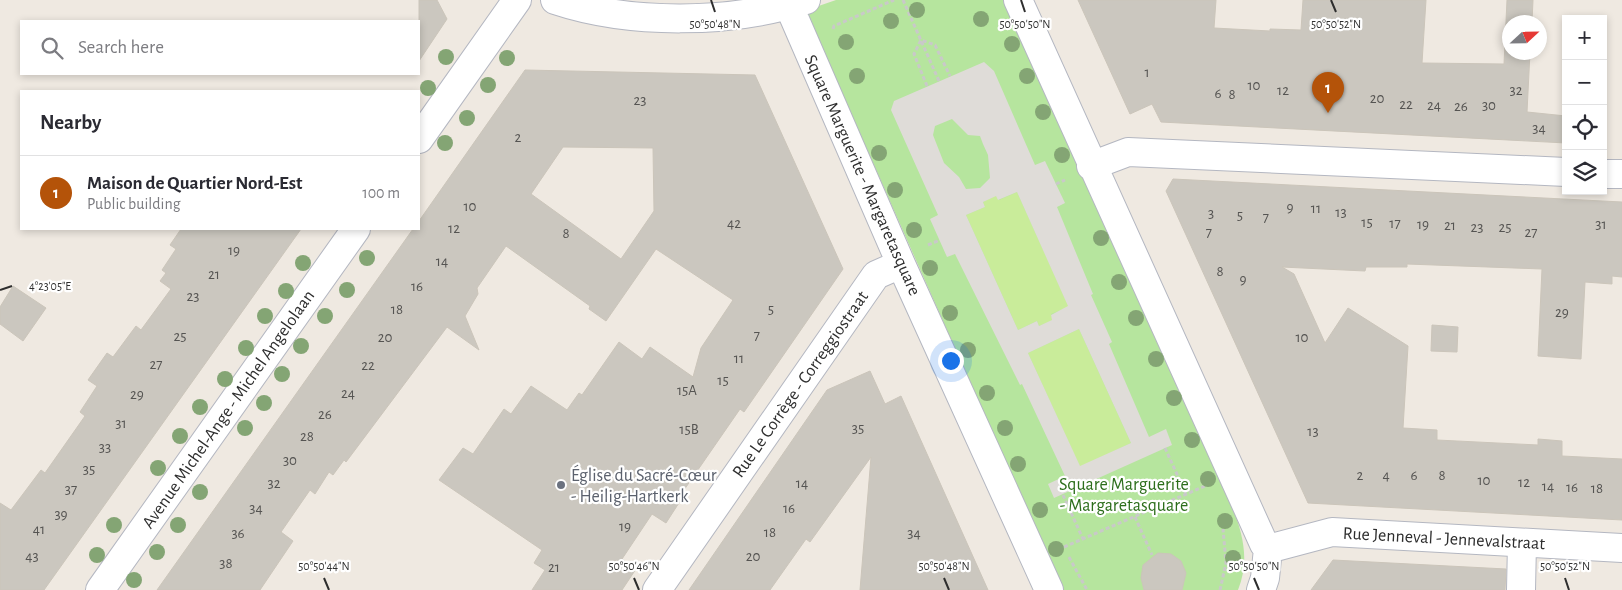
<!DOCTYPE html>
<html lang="en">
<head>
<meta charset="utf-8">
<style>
	:root { --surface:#fff; --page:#f2f2f3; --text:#2b2b33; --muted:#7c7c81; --line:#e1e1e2; --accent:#b45309 }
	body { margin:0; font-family:"Alegreya Sans",sans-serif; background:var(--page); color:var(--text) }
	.controls { position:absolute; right:15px; top:15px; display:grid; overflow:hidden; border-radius:0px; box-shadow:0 2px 8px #0003 }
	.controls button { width:45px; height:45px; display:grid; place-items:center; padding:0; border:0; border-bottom:1px solid var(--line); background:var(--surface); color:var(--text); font:25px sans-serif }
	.compass { position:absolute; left:1502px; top:15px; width:45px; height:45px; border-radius:50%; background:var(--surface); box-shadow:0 2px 8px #0003; rotate:68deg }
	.you { position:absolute; left:950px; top:360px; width:18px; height:18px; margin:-12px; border:4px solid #fff; border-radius:50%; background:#1a73e8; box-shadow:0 0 0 8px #1a73e833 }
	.badge { display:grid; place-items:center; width:32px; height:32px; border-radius:50%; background:var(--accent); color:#fff; font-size:16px; font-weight:700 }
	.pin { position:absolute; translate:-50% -41px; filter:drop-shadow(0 1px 2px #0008) }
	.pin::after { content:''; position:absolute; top:26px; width:18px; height:15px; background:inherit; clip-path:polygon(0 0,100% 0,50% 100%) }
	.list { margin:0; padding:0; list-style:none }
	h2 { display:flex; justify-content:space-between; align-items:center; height:65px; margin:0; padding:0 20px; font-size:21px }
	h2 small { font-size:16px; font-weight:400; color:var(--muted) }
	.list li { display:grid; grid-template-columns:32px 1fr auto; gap:15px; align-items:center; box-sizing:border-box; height:75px; padding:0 20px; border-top:1px solid var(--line) }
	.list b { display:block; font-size:19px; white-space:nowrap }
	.list p { margin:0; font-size:16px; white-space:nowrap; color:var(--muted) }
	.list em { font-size:16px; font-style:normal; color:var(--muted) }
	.icon { flex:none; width:28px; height:28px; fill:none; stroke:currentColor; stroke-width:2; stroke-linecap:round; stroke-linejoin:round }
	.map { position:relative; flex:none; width:1622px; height:590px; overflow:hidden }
	.search { position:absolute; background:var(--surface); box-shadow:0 2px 8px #0003; left:20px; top:20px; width:400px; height:55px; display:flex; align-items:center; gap:12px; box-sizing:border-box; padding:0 18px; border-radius:0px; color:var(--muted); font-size:19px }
	.panel { position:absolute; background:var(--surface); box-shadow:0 2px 8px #0003; left:20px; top:90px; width:400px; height:140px; border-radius:0px }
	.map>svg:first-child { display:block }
	.green { fill:#b6e59e }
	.pitch { fill:#c9ec9a }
	.plaza { fill:#dfdcd8; fill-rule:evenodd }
	.building { fill:#cbc7bf; stroke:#cbc5ba; fill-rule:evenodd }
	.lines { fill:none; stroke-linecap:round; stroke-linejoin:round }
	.street-casing { stroke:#b4b7c1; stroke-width:30 }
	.path { stroke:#c9c9c9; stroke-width:3; stroke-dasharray:4 2.5; stroke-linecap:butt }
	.street { stroke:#fff; stroke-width:28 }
	.tree { fill:#84a574 }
	.ticks { fill:none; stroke:#2e2e2e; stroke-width:2 }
	.worship-dot { fill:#6b7280; stroke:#fff; stroke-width:2 }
	.labels { text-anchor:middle; stroke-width:4.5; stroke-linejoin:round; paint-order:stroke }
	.number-label { font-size:15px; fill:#555452 }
	.street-label { font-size:18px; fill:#2e2e2e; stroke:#fff }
	.worship-label { font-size:18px; fill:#5b616d; stroke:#fff; text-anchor:start }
	.park-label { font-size:18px; fill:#2c6e1b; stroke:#fff }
	.ticks-label { font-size:12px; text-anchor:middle; fill:#2e2e2e; stroke:#fff; stroke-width:4.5; stroke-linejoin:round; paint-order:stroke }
</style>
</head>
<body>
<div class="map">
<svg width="1622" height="590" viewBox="0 0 1622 590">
	<rect width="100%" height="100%" fill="#efe9e1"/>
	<path class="green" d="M 836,0 L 1004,0 L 1224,486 C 1238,521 1253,553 1238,590 L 1062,590 L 807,14 L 807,10 Z"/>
	<path class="pitch" d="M 1017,192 L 1069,307 L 1051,314 L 1053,320 L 1039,326 L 1037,321 L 1018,330 L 966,215 L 985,207 L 983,202 L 996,195 L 999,200 Z
		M 1079,329 L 1131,443 L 1080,467 L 1028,353 Z"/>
	<path class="plaza" d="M 984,62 L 994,71 L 1035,165 L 1045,161 L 1065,203 L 1057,207 L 1093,294 L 1091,295 L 1112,342 L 1109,344 L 1149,437 L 1166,429 L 1172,445 L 1054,498 L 1048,484 L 1065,476 L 1022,384 L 1020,385 L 955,254 L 947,257 L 930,219 L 938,215 L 891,110 L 894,101 ZM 952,119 L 968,135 L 980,136 L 983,144 L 988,155 L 990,178 L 980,188 L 966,189 L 959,177 L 944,163 L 933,135 L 935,126 ZM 1017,192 L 1068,306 L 1051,315 L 1052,320 L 1039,326 L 1037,321 L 1018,330 L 966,215 L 985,207 L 983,202 L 996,196 L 998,200 ZM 1079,329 L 1131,443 L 1080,466 L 1028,353 Z"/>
	<path class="building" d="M 419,0 L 437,0 L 447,19 L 419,61 Z
		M 1078,0 L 1216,0 L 1214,28 L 1270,31 L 1270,29 L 1301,30 L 1303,0 L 1426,0 L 1422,63 L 1504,64 L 1507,0 L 1533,0 L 1532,22 L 1510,22 L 1510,52 L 1530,52 L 1527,112 L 1566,116 L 1566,143 L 1161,122 L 1152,104 L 1130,114 Z
		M 525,70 L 755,75 L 843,269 L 744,412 L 740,409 L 684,490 L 686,492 L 666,523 L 652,514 L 622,559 L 636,569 L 622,590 L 532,590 L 545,570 L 534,563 L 542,550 L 439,480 L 463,448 L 473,454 L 504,409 L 511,414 L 531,386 L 567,410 L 579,393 L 582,395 L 619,342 L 642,359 L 650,347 L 693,377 L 701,348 L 733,300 L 656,249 L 606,321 L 589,309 L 590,306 L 506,246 L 477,288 L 478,294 L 465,316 L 479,350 L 447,327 L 346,462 L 344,460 L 333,475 L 329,472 L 315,494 L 310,490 L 281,532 L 293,541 L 260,590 L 157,590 L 413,229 L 419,229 L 419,221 ZM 563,147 L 653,148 L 654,211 L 621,259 L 531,194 Z
		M 1173,179 L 1622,202 L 1622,277 L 1612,276 L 1612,284 L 1585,282 L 1581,359 L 1538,356 L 1542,269 L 1407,264 L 1407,267 L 1366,267 L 1365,271 L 1282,267 L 1294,274 L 1325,343 L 1348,308 L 1408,346 L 1403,428 L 1437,430 L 1437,440 L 1538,445 L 1538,439 L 1562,441 L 1562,456 L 1622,459 L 1622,520 L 1308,503 L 1166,191 Z
		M 181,229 L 301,229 L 44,590 L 0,590 L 0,503 L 11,510 L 41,470 L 45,473 L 85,416 L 80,412 L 97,386 L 88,380 L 107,353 L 113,357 L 136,326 L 141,330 L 171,289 L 160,281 L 166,273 L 162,270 L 176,249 L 170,245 Z
		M 13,286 L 46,308 L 23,341 L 0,324 L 0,307 Z
		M 1432,325 L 1458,327 L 1457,352 L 1431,351 Z
		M 870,371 L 885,404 L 901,396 L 988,590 L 860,590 L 871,457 L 810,542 L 806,539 L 770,590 L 689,590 L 827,390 Z
		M 1158,553 L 1171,554 L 1181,561 L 1186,573 L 1182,590 L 1144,590 L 1141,578 L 1143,565 Z
		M 1333,560 L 1506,569 L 1505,590 L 1311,590 Z"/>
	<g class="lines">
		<g class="street-casing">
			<path id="street" d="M 555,0 C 630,25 731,24 806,0
				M 1018,0 L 1264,544 L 1268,549 L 1265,578 L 1261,590
				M 789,6 L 901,264 L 1049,590
				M 419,139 L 517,0
				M 1091,166 L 1128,152 L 1566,172
				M 1603,174 L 1622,174
				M 1268,549 L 1332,532 L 1622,548
				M 100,590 L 356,229
				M 657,590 L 876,275 L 901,264
				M 1521,590 L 1522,543"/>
		</g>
		<path class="path" d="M 903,0 L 939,81
			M 833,29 L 834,26 L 894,0
			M 927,86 L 914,54 L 921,40 L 935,45 L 950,76
			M 1056,184 L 1065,180
			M 928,245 L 940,240
			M 1165,448 L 1186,494
			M 1063,495 L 1083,539
			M 1135,517 L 1152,555
			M 1064,547 L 1205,486
			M 1069,557 L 1087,590
			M 1220,590 L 1226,563 L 1223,529"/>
		<use href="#street" class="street"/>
	</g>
	<g class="tree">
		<circle cx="917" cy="10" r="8"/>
		<circle cx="981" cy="19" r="8"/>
		<circle cx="891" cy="21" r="8"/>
		<circle cx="846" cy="42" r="8"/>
		<circle cx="1012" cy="44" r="8"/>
		<circle cx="446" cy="57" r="8"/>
		<circle cx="507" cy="58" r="8"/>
		<circle cx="857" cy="76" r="8"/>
		<circle cx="1027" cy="76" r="8"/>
		<circle cx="488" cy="85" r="8"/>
		<circle cx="428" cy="88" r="8"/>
		<circle cx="1043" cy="112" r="8"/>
		<circle cx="467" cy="118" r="8"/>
		<circle cx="445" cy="143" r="8"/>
		<circle cx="879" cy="153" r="8"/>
		<circle cx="1062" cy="155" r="8"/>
		<circle cx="895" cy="190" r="8"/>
		<circle cx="914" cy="230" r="8"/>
		<circle cx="1101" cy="238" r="8"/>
		<circle cx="367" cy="258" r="8"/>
		<circle cx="303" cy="263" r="8"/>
		<circle cx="930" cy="268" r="8"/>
		<circle cx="1119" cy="282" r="8"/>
		<circle cx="347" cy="290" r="8"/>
		<circle cx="286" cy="291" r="8"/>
		<circle cx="950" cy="313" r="8"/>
		<circle cx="265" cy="316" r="8"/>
		<circle cx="325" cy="316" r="8"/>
		<circle cx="1136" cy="318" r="8"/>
		<circle cx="301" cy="346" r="8"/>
		<circle cx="246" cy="348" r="8"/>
		<circle cx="968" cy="350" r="8"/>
		<circle cx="1156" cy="359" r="8"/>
		<circle cx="282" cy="374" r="8"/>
		<circle cx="225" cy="379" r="8"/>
		<circle cx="987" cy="393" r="8"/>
		<circle cx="1174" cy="398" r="8"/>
		<circle cx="264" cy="403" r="8"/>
		<circle cx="200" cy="407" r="8"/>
		<circle cx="245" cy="428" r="8"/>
		<circle cx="1005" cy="428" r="8"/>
		<circle cx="180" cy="436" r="8"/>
		<circle cx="1192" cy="440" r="8"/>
		<circle cx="1018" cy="464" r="8"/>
		<circle cx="158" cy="468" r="8"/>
		<circle cx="1208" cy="479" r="8"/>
		<circle cx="200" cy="492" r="8"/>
		<circle cx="1040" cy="510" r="8"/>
		<circle cx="1225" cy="521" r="8"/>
		<circle cx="114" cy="525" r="8"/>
		<circle cx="178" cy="525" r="8"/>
		<circle cx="1056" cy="549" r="8"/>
		<circle cx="157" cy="552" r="8"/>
		<circle cx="97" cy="555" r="8"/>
		<circle cx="1233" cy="558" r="8"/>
		<circle cx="134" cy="580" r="8"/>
	</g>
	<path class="ticks" d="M 711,0 L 715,12M 1021,0 L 1025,12M 1331,0 L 1336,12M 0,290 L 12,286M 324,578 L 329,590M 634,578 L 639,590M 944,578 L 949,590M 1254,578 L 1259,590M 1565,578 L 1569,590"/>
	<circle class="worship-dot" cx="561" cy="485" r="5"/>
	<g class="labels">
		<g class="number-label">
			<text x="1147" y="77">1</text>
			<text x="1254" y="90">10</text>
			<text x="1283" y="95">12</text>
			<text x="1516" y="95">32</text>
			<text x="1218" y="98">6</text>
			<text x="1232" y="99">8</text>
			<text x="1377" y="103">20</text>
			<text x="640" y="105">23</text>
			<text x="1406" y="109">22</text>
			<text x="1434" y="110">24</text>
			<text x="1489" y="110">30</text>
			<text x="1461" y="111">26</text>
			<text x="1539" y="133">34</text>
			<text x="518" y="142">2</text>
			<text x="470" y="211">10</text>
			<text x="1290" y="212">9</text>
			<text x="1316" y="213">11</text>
			<text x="1341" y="217">13</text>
			<text x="1211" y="218">3</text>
			<text x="1240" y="220">5</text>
			<text x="1266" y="222">7</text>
			<text x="1367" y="227">15</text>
			<text x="734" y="228">42</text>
			<text x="1395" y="228">17</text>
			<text x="1423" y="229">19</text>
			<text x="1601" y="229">31</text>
			<text x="1450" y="230">21</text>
			<text x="1477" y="232">23</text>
			<text x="1505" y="232">25</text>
			<text x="454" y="233">12</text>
			<text x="1209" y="237">7</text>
			<text x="1531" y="237">27</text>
			<text x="566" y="238">8</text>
			<text x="234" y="255">19</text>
			<text x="442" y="266">14</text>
			<text x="1220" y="276">8</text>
			<text x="214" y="279">21</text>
			<text x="1243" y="284">9</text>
			<text x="417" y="291">16</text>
			<text x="193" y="301">23</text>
			<text x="397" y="314">18</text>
			<text x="771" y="314">5</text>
			<text x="1562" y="317">29</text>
			<text x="757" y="340">7</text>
			<text x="180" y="341">25</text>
			<text x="385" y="342">20</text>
			<text x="1302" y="342">10</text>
			<text x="739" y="363">11</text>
			<text x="156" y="369">27</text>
			<text x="368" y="370">22</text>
			<text x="723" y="385">15</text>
			<text x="687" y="395">15A</text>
			<text x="348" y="398">24</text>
			<text x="137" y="399">29</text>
			<text x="325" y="419">26</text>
			<text x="121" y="428">31</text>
			<text x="858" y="433">35</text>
			<text x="689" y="434">15B</text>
			<text x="1313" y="436">13</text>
			<text x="307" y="441">28</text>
			<text x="105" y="452">33</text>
			<text x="290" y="465">30</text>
			<text x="89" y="474">35</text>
			<text x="1360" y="480">2</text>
			<text x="1386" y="480">4</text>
			<text x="1414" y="480">6</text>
			<text x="1442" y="480">8</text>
			<text x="1484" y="485">10</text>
			<text x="1524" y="487">12</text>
			<text x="274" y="488">32</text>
			<text x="802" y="488">14</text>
			<text x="1548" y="491">14</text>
			<text x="1572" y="492">16</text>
			<text x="1597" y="493">18</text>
			<text x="71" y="494">37</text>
			<text x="256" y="513">34</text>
			<text x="789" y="513">16</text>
			<text x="61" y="519">39</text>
			<text x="625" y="531">19</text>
			<text x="39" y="534">41</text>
			<text x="770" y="537">18</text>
			<text x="238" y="538">36</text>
			<text x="914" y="538">34</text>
			<text x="32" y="561">43</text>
			<text x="753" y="561">20</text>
			<text x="226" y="568">38</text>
			<text x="554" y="572">21</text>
		</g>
		<g class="street-label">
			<text transform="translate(863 175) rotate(66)" y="6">Square Marguerite - Margaretasquare</text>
			<text transform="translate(800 384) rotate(-55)" y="6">Rue Le Corrège - Correggiostraat</text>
			<text transform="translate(228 409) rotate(-55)" y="6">Avenue Michel-Ange - Michel Angelolaan</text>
			<text transform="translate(1444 538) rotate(3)" y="6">Rue Jenneval - Jennevalstraat</text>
		</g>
		<g class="worship-label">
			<text x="571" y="481">Église du Sacré-Cœur<tspan x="571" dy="21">- Heilig-Hartkerk</tspan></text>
		</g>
		<g class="park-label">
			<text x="1124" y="490">Square Marguerite<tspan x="1124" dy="21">- Margaretasquare</tspan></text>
		</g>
	</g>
	<g class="ticks-label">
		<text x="715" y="28">50°50'48"N</text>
		<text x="1025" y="28">50°50'50"N</text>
		<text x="1336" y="28">50°50'52"N</text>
		<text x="50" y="290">4°23'05"E</text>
		<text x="324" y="570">50°50'44"N</text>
		<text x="634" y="570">50°50'46"N</text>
		<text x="944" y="570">50°50'48"N</text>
		<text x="1254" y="570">50°50'50"N</text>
		<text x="1565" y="570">50°50'52"N</text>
	</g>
</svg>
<div class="controls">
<button>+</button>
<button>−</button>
<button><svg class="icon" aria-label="locate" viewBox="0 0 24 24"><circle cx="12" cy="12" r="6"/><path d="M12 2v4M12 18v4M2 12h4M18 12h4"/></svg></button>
<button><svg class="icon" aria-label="layers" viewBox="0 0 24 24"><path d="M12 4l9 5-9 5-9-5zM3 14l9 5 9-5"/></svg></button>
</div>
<svg class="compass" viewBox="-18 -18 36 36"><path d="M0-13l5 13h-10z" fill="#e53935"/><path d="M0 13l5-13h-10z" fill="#7c7c81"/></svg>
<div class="you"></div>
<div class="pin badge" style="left:1328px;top:113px">1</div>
<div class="search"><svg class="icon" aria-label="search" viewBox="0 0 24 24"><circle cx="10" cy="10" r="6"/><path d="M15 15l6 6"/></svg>Search here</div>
<section class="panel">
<h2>Nearby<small></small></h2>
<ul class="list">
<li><span class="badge">1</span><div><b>Maison de Quartier Nord-Est</b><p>Public building</p></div><em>100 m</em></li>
</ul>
</section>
</div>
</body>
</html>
